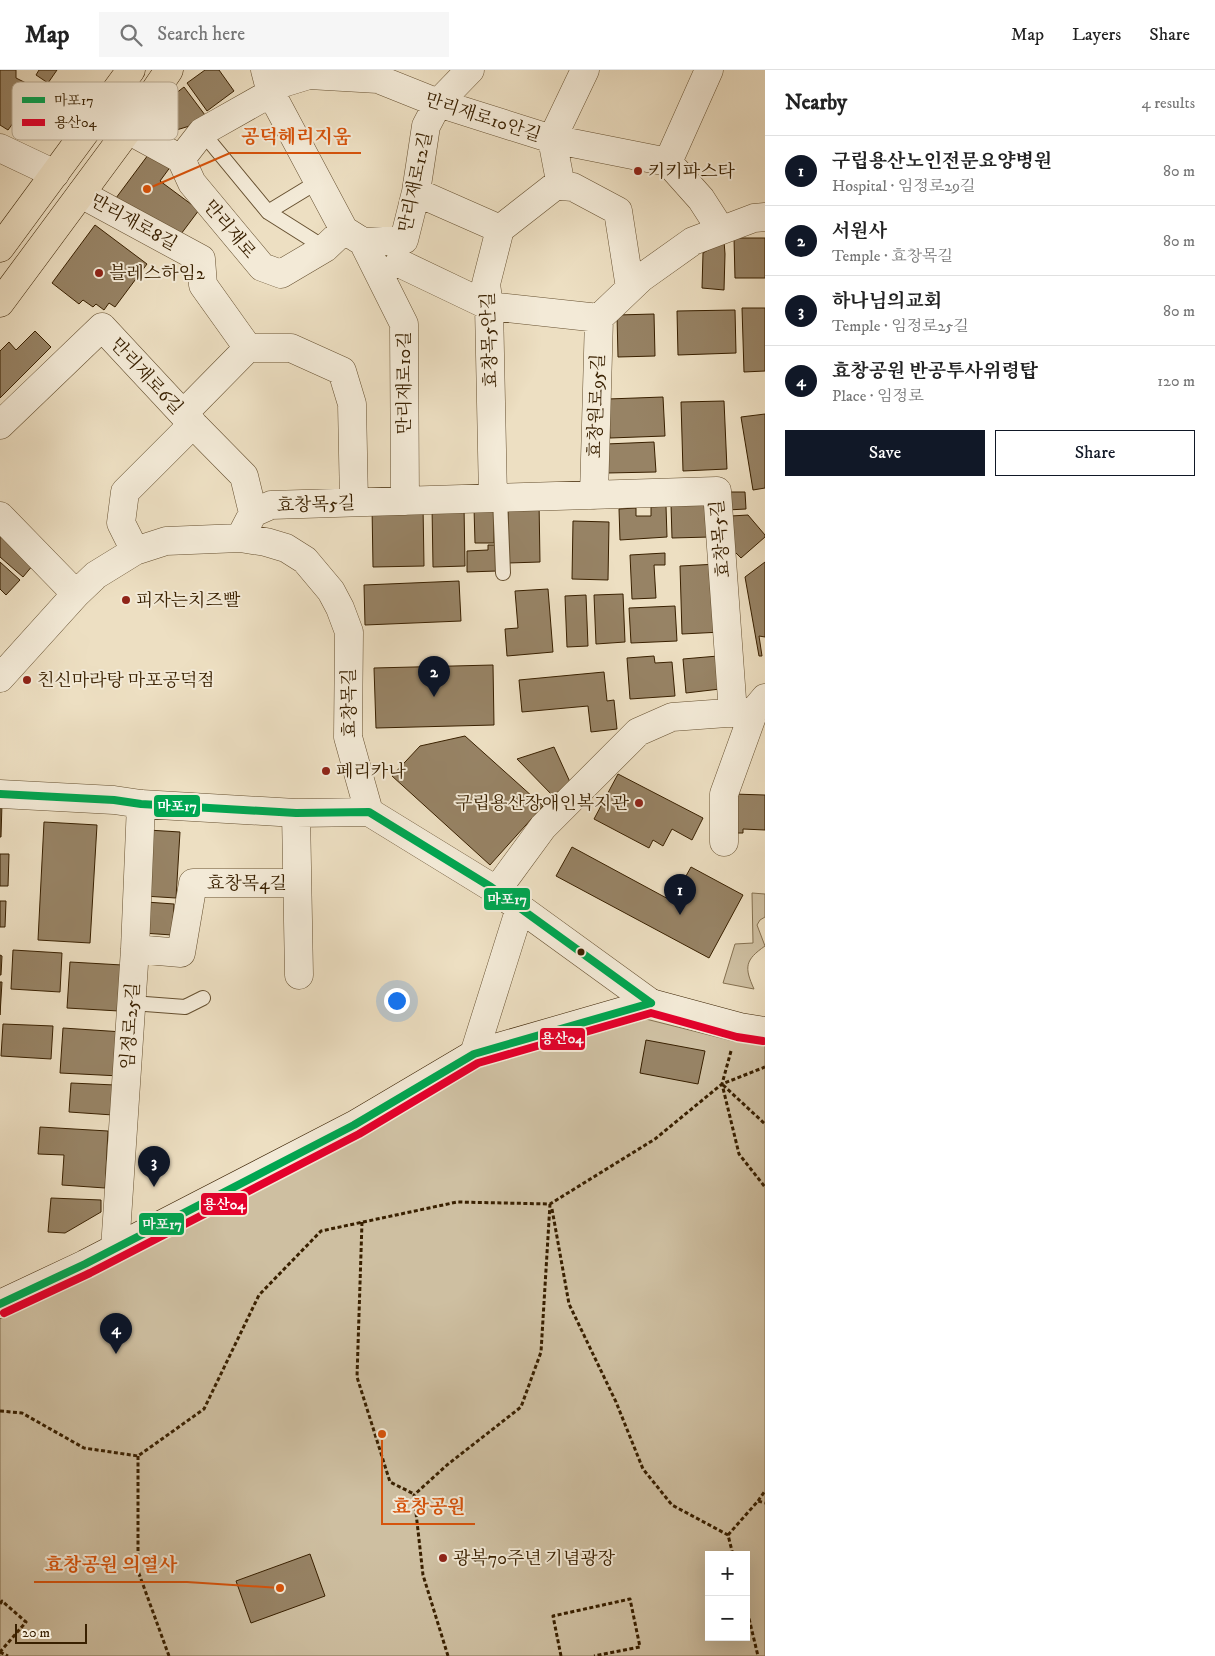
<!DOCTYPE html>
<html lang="en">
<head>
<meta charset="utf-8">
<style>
	:root { --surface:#fff; --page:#f6f6f6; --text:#222; --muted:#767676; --line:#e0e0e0; --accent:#111827 }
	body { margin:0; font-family:"IM FELL DW Pica","Noto Serif KR",serif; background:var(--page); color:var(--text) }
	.controls { position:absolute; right:15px; bottom:15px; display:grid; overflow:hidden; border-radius:0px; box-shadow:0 5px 20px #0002 }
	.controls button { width:45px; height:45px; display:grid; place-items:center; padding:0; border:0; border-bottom:1px solid var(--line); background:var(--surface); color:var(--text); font:25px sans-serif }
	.scale { position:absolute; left:15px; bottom:12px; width:72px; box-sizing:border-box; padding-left:5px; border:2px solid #392000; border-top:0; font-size:14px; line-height:18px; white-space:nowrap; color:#392000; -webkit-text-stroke:4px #f3ead7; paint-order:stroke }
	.you { position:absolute; left:396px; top:930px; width:18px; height:18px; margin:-12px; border:4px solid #fff; border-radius:50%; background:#1a73e8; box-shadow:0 0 0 8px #1a73e833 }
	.badge { display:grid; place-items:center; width:32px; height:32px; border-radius:50%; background:var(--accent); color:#fff; font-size:16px; font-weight:700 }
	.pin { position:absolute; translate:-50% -41px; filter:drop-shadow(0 1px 2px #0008) }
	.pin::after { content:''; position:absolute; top:26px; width:18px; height:15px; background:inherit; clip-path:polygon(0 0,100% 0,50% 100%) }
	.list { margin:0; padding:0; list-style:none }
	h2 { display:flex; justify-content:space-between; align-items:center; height:65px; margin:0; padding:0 20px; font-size:21px }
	h2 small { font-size:16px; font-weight:400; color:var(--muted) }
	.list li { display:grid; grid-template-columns:32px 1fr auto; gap:15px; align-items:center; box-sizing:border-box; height:70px; padding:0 20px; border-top:1px solid var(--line) }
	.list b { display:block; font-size:19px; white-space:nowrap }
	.list p { margin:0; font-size:16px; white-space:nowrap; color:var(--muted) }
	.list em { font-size:16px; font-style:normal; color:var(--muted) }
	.actions { display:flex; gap:10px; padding:15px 20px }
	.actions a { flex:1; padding:11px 0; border:1px solid var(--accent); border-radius:0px; text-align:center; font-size:18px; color:var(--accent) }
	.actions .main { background:var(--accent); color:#fff }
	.icon { flex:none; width:28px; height:28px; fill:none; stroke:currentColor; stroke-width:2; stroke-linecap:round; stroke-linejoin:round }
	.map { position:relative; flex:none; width:765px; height:1586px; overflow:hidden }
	header { display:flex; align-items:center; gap:30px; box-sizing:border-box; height:70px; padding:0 25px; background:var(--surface); border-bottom:1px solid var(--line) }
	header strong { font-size:24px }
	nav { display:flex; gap:28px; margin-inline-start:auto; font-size:18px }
	.search { width:350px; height:45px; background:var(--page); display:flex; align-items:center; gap:12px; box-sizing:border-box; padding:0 18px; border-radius:0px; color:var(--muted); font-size:19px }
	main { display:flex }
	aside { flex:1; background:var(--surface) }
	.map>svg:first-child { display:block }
	.green { fill:#cebfa1; stroke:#847050; fill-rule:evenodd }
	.building { fill:#978365; stroke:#392000 }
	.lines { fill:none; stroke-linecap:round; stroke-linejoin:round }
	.lane-casing { stroke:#665030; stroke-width:16 }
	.street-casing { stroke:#665030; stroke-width:29 }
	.secondary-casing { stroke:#392000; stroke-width:29 }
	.primary-casing { stroke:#392000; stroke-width:29 }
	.path { stroke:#392000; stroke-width:3; stroke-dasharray:4 2.5; stroke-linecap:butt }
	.lane { stroke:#f3ead7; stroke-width:14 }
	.street { stroke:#f3ead7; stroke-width:28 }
	.secondary { stroke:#f3ead7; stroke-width:28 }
	.primary { stroke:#eddfc2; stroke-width:28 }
	.bus-1-casing { stroke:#f3ead7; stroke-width:11 }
	.bus-2-casing { stroke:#f3ead7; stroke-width:11 }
	.bus-1 { stroke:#00a651; stroke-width:8 }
	.bus-2 { stroke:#e4002b; stroke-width:8 }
	.poi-dot { fill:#8f2418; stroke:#f3ead7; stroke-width:2 }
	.bus-dot { fill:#392000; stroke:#f3ead7; stroke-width:2 }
	.labels { text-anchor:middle; stroke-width:4; stroke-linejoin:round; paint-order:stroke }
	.street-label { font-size:18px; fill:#392000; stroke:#f3ead7 }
	.poi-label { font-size:18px; fill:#392000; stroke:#f3ead7; text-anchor:start }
	.key { fill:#f3ead7; stroke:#bbad96; stroke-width:1 }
	.key-label { font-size:14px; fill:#392000 }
	.leader { fill:none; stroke:#d6530b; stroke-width:2 }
	.callout-dot { fill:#d6530b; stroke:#f3ead7; stroke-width:2 }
	.callout-label { font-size:19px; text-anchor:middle; font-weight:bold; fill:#d6530b; stroke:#f3ead7; stroke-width:4; stroke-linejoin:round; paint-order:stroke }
	.line-badge { stroke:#f3ead7; stroke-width:2 }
	.badge-label { font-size:14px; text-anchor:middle; font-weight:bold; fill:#fff }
</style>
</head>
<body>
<header>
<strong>Map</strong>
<div class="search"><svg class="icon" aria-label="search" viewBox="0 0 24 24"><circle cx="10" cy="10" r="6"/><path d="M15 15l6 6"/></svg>Search here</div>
<nav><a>Map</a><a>Layers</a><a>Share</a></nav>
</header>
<main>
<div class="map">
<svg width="765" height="1586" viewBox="0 0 765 1586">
	<rect width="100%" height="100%" fill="#eddfc2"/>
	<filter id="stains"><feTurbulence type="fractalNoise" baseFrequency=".004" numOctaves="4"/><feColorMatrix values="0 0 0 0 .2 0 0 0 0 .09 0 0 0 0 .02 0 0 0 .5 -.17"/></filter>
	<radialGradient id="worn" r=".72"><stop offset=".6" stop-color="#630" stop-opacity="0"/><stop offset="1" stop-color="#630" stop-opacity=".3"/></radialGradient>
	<path class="green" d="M 752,823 L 765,824 L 765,847 L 760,850 L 757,855 L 765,876 C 745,890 744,897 754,919 L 723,913 L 735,874 L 753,873 Z
		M 634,946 L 733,971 L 765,970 L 765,1586 L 0,1586 L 0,1244 L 477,995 ZM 709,1485 L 746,1485 L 746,1567 L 709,1567 Z"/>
	<path class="building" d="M 0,0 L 16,0 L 16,8 L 38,19 L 8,60 L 0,55 Z
		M 39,0 L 57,0 L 48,13 L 36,5 Z
		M 205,0 L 219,0 L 234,21 L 207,41 L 187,13 Z
		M 184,17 L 205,45 L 193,55 L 173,61 L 164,49 L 171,27 Z
		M 151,81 L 171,96 L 160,111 L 199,140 L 181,164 L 116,128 Z
		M 95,155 L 147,194 L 115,237 L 109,233 L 104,240 L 96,234 L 93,237 L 83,230 L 79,234 L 52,213 Z
		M 734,168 L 765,168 L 765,208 L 735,208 Z
		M 724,171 L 725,184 L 724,220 L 702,218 L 703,183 Z
		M 742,238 L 765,238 L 765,301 L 744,302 Z
		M 735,240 L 736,283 L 678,285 L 677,241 Z
		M 654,244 L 655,286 L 618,287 L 617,245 Z
		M 35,261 L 51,277 L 0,328 L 0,281 L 9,272 L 16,280 Z
		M 663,327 L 665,366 L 610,368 L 608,329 Z
		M 724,331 L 727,399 L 683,401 L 681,332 Z
		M 765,344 L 765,418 L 753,420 L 741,347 Z
		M 654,372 L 656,402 L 607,403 L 606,374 Z
		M 727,422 L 745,422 L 746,439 L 727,440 Z
		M 508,431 L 539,431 L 540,492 L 508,493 Z
		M 708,433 L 710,467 L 672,468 L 671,434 Z
		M 423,435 L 424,496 L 373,497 L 372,436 Z
		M 432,436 L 464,436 L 465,496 L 433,497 Z
		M 666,436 L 667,467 L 620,470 L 619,439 L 636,438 L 636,446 L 651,446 L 651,437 Z
		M 474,438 L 494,438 L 494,473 L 475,473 Z
		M 748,445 L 765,465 L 765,467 L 741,488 L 731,478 L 731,446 Z
		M 573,451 L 609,452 L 608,510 L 572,509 Z
		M 0,465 L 33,495 L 23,507 L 0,487 Z
		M 488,475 L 496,475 L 497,501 L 467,502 L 467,481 L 488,480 Z
		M 665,483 L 665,495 L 654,495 L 656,528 L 632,529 L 630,485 Z
		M 0,492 L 20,510 L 6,525 L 0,519 Z
		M 765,492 L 765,567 L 759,566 L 762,586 L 759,586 L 745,507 Z
		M 718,494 L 722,562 L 682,564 L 680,496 Z
		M 459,511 L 461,551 L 365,555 L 364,515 Z
		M 548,519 L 553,582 L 507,586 L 505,559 L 518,558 L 515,521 Z
		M 623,524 L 625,572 L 596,574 L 594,525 Z
		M 586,525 L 588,576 L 567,577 L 565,526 Z
		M 675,536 L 677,571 L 631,573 L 629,538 Z
		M 654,586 L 655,593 L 672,592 L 675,626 L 630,629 L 627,588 Z
		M 718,586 L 720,619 L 686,623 L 683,589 Z
		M 493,595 L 494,655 L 376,658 L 374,598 Z
		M 604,602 L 607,631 L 614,630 L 617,659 L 591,662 L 588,636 L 522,642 L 519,610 Z
		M 465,666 L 543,736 L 490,795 L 392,706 L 420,676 Z
		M 554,677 L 570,712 L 553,726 L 517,689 Z
		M 618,704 L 703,748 L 692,770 L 672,759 L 663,776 L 653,770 L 649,778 L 594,749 Z
		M 733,724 L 765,725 L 765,760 L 743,759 L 743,763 L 732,763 Z
		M 0,733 L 2,733 L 1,767 L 0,767 Z
		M 44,752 L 97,755 L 90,873 L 38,870 Z
		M 148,760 L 180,762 L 176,828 L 144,826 Z
		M 572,777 L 672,831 L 691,797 L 743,825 L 709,888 L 556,806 Z
		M 0,784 L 9,784 L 8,816 L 0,816 Z
		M 0,831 L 6,831 L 5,857 L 0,857 Z
		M 146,832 L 174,834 L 172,865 L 143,863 Z
		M 13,880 L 62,883 L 60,922 L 11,919 Z
		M 0,885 L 2,886 L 1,905 L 0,905 Z
		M 70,892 L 122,895 L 119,941 L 67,938 Z
		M 0,912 L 2,912 L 0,945 Z
		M 3,954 L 53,956 L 51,989 L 1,986 Z
		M 63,958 L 123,962 L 120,1006 L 60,1003 Z
		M 646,970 L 705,981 L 698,1014 L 640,1003 Z
		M 71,1013 L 115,1015 L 113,1045 L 69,1042 Z
		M 40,1057 L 108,1061 L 105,1118 L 62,1115 L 64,1085 L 38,1084 Z
		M 51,1128 L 101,1130 L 101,1142 L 65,1163 L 48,1162 Z
		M 310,1484 L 325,1526 L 251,1553 L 236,1511 Z"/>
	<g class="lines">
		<g class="lane-casing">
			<path id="lane" d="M 202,62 L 268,142 L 325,178
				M 268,142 L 319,111
				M 500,428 L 503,503
				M 132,933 L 185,937 L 203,928"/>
		</g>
		<g class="street-casing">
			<path id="street" d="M 265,0 L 271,23 L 344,160 L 363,172 L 404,254 L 405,431
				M 270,17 L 309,5 L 378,9 L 438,33 L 552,69 L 668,92 L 701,129 L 721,160
				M 128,60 L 181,89 L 192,113 L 262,197 L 281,204 L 325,178 L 344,160
				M 0,78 L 55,104
				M 181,89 L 202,62 L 271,23
				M 668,92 L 709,0
				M 561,116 L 573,117 L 618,141 L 630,218
				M 416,122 L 500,159
				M 81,124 L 201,189 L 203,215 L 248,278 L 291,278 L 342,301 L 352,334 L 354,432
				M 363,172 L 404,170 L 416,122 L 426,56 L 438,33 L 470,0
				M 399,193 L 489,236 L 599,248
				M 183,344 L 248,278
				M 0,355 L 102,257 L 183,344 L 244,406 L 253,443
				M 594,425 L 599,248 L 641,208 L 693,171 L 754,148 L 765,147
				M 493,428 L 489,236 L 486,214 L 500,159 L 555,116 L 561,116 L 552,69 L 585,0
				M 0,446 L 76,524
				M 240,468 L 253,443 L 271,435 L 717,421 L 733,643
				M 135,481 L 121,453 L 125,422 L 193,354
				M 0,608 L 76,524 L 96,505 L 135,481 L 166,471 L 240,468 L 266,472 L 286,478 L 305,490 L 331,521 L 340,538 L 349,562 L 348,667 L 369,742 L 491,817 L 651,933
				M 0,724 L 114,730 L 141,734 L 296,743 L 369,742
				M 296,743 L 299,905
				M 724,772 L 724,724 L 754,641
				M 496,821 L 543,757 L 638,662 L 672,647 L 754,641 L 765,628
				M 135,879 L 181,883 L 193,813 L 297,813
				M 474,984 L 520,838
				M 115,1179 L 135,879 L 141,734"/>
		</g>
		<g class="secondary-casing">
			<path id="secondary" d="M 0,1234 L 85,1194 L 354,1055 L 474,984 L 651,933 L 740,957 L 765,961"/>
		</g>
		<g class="primary-casing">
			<path id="primary" d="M 0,178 L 131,0
				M 0,233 L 128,60 L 169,0"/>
		</g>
		<path class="path" d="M 731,981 L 722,1014 L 739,1084 L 765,1117
			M 723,1015 L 765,1054
			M 552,1139 L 569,1234 L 616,1332 L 643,1399 L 672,1435 L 728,1465 L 733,1485
			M 362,1152 L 357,1307 L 390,1412 L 414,1424
			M 0,1341 L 22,1343 L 84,1378 L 138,1386 L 204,1339 L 259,1225 L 321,1161 L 457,1132 L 550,1134 L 655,1069 L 722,1014 L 765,997
			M 138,1386 L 138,1501 L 169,1586
			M 758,1431 L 765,1421
			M 728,1465 L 758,1431 L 765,1433
			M 0,1534 L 2,1531 L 26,1552 L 0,1582
			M 746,1536 L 758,1586
			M 0,1582 L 8,1586
			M 448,1586 L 423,1505 L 414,1425 L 447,1395 L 521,1337 L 541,1282 L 550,1134
			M 561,1586 L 553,1546 L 630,1529 L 640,1577 L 594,1586"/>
		<use href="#lane" class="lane"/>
		<use href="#street" class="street"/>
		<use href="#secondary" class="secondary"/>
		<use href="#primary" class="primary"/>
		<g class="bus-1-casing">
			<path id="bus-1" d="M 0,724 L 114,730 L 141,734 L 296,743 L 369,742 L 491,817 L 651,933
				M 0,1234 L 85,1194 L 354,1055 L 474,984 L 651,933"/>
		</g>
		<g class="bus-2-casing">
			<path id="bus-2" d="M 4,1243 L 90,1203 L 359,1064 L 478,993 L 651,943 L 737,967 L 763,971"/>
		</g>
		<use href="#bus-1" class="bus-1"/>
		<use href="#bus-2" class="bus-2"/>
	</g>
	<g class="poi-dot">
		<circle cx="638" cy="101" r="5"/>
		<circle cx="99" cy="203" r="5"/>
		<circle cx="126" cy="530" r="5"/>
		<circle cx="27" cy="610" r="5"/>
		<circle cx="326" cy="701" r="5"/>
		<circle cx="639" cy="733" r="5"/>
		<circle cx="443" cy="1488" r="5"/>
	</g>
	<circle class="bus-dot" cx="581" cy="882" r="4.5"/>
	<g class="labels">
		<g class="street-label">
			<text transform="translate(483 47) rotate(18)" y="6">만리재로10안길</text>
			<text transform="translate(415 112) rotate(-78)" y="6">만리재로12길</text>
			<text transform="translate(134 152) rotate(29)" y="6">만리재로8길</text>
			<text transform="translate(230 159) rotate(50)" y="6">만리재로</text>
			<text transform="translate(489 270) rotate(-92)" y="6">효창목5안길</text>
			<text transform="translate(147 306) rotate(47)" y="6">만리재로6길</text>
			<text transform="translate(404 313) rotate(-90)" y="6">만리재로10길</text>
			<text transform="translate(596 336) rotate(-88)" y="6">효창원로95길</text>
			<text transform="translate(316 434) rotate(-2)" y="6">효창목5길</text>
			<text transform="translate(720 469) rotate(-95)" y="6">효창목5길</text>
			<text transform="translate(349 633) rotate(-91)" y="6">효창목길</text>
			<text x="247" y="819">효창목4길</text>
			<text transform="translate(130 956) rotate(-86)" y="6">임정로25길</text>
		</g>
		<g class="poi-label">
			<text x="648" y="107">키키파스타</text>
			<text x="109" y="209">블레스하임2</text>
			<text x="136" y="536">피자는치즈빨</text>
			<text x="37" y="616">친신마라탕 마포공덕점</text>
			<text x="336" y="707">페리카나</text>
			<text x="629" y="739" text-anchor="end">구립용산장애인복지관</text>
			<text x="453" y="1494">광복70주년 기념광장</text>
		</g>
	</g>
	<rect x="12" y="12" width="166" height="58" rx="8" class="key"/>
	<rect x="22" y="27" width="23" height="6" fill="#00a651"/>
	<rect x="22" y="49" width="23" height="7" fill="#e4002b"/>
	<g class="key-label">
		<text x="54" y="35">마포17</text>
		<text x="54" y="57">용산04</text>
	</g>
	<path class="leader" d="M147 119L230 83H361M382 1364L382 1454H475M280 1518L187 1512H34"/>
	<g class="callout-dot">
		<circle cx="147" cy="119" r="5"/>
		<circle cx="382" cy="1364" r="5"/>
		<circle cx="280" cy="1518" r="5"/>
	</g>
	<g class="callout-label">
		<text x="296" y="73">공덕헤리지움</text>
		<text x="429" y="1443">효창공원</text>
		<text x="111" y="1501">효창공원 의열사</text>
	</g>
	<g class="line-badge">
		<rect x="153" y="724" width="48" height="24" rx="5" fill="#00a651"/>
		<rect x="483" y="817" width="48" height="24" rx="5" fill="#00a651"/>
		<rect x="539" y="957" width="47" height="24" rx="5" fill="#e4002b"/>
		<rect x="200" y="1122" width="48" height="24" rx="5" fill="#e4002b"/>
		<rect x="138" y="1142" width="47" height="24" rx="5" fill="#00a651"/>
	</g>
	<g class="badge-label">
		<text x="177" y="741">마포17</text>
		<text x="507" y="834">마포17</text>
		<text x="562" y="973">용산04</text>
		<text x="224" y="1139">용산04</text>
		<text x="162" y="1159">마포17</text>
	</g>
	<rect width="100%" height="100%" filter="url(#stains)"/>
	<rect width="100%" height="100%" fill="url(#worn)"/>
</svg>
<div class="controls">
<button>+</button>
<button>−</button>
</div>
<div class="scale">20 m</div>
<div class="you"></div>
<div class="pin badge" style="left:680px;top:845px">1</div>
<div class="pin badge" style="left:434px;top:627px">2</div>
<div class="pin badge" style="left:154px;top:1117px">3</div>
<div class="pin badge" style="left:116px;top:1284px">4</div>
</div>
<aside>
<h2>Nearby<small>4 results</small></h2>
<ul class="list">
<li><span class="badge">1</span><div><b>구립용산노인전문요양병원</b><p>Hospital · 임정로29길</p></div><em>80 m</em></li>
<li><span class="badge">2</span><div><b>서원사</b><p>Temple · 효창목길</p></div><em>80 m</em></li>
<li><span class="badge">3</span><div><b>하나님의교회</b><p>Temple · 임정로25길</p></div><em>80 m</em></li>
<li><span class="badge">4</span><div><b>효창공원 반공투사위령탑</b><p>Place · 임정로</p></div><em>120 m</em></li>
</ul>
<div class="actions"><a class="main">Save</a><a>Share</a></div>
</aside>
</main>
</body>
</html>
